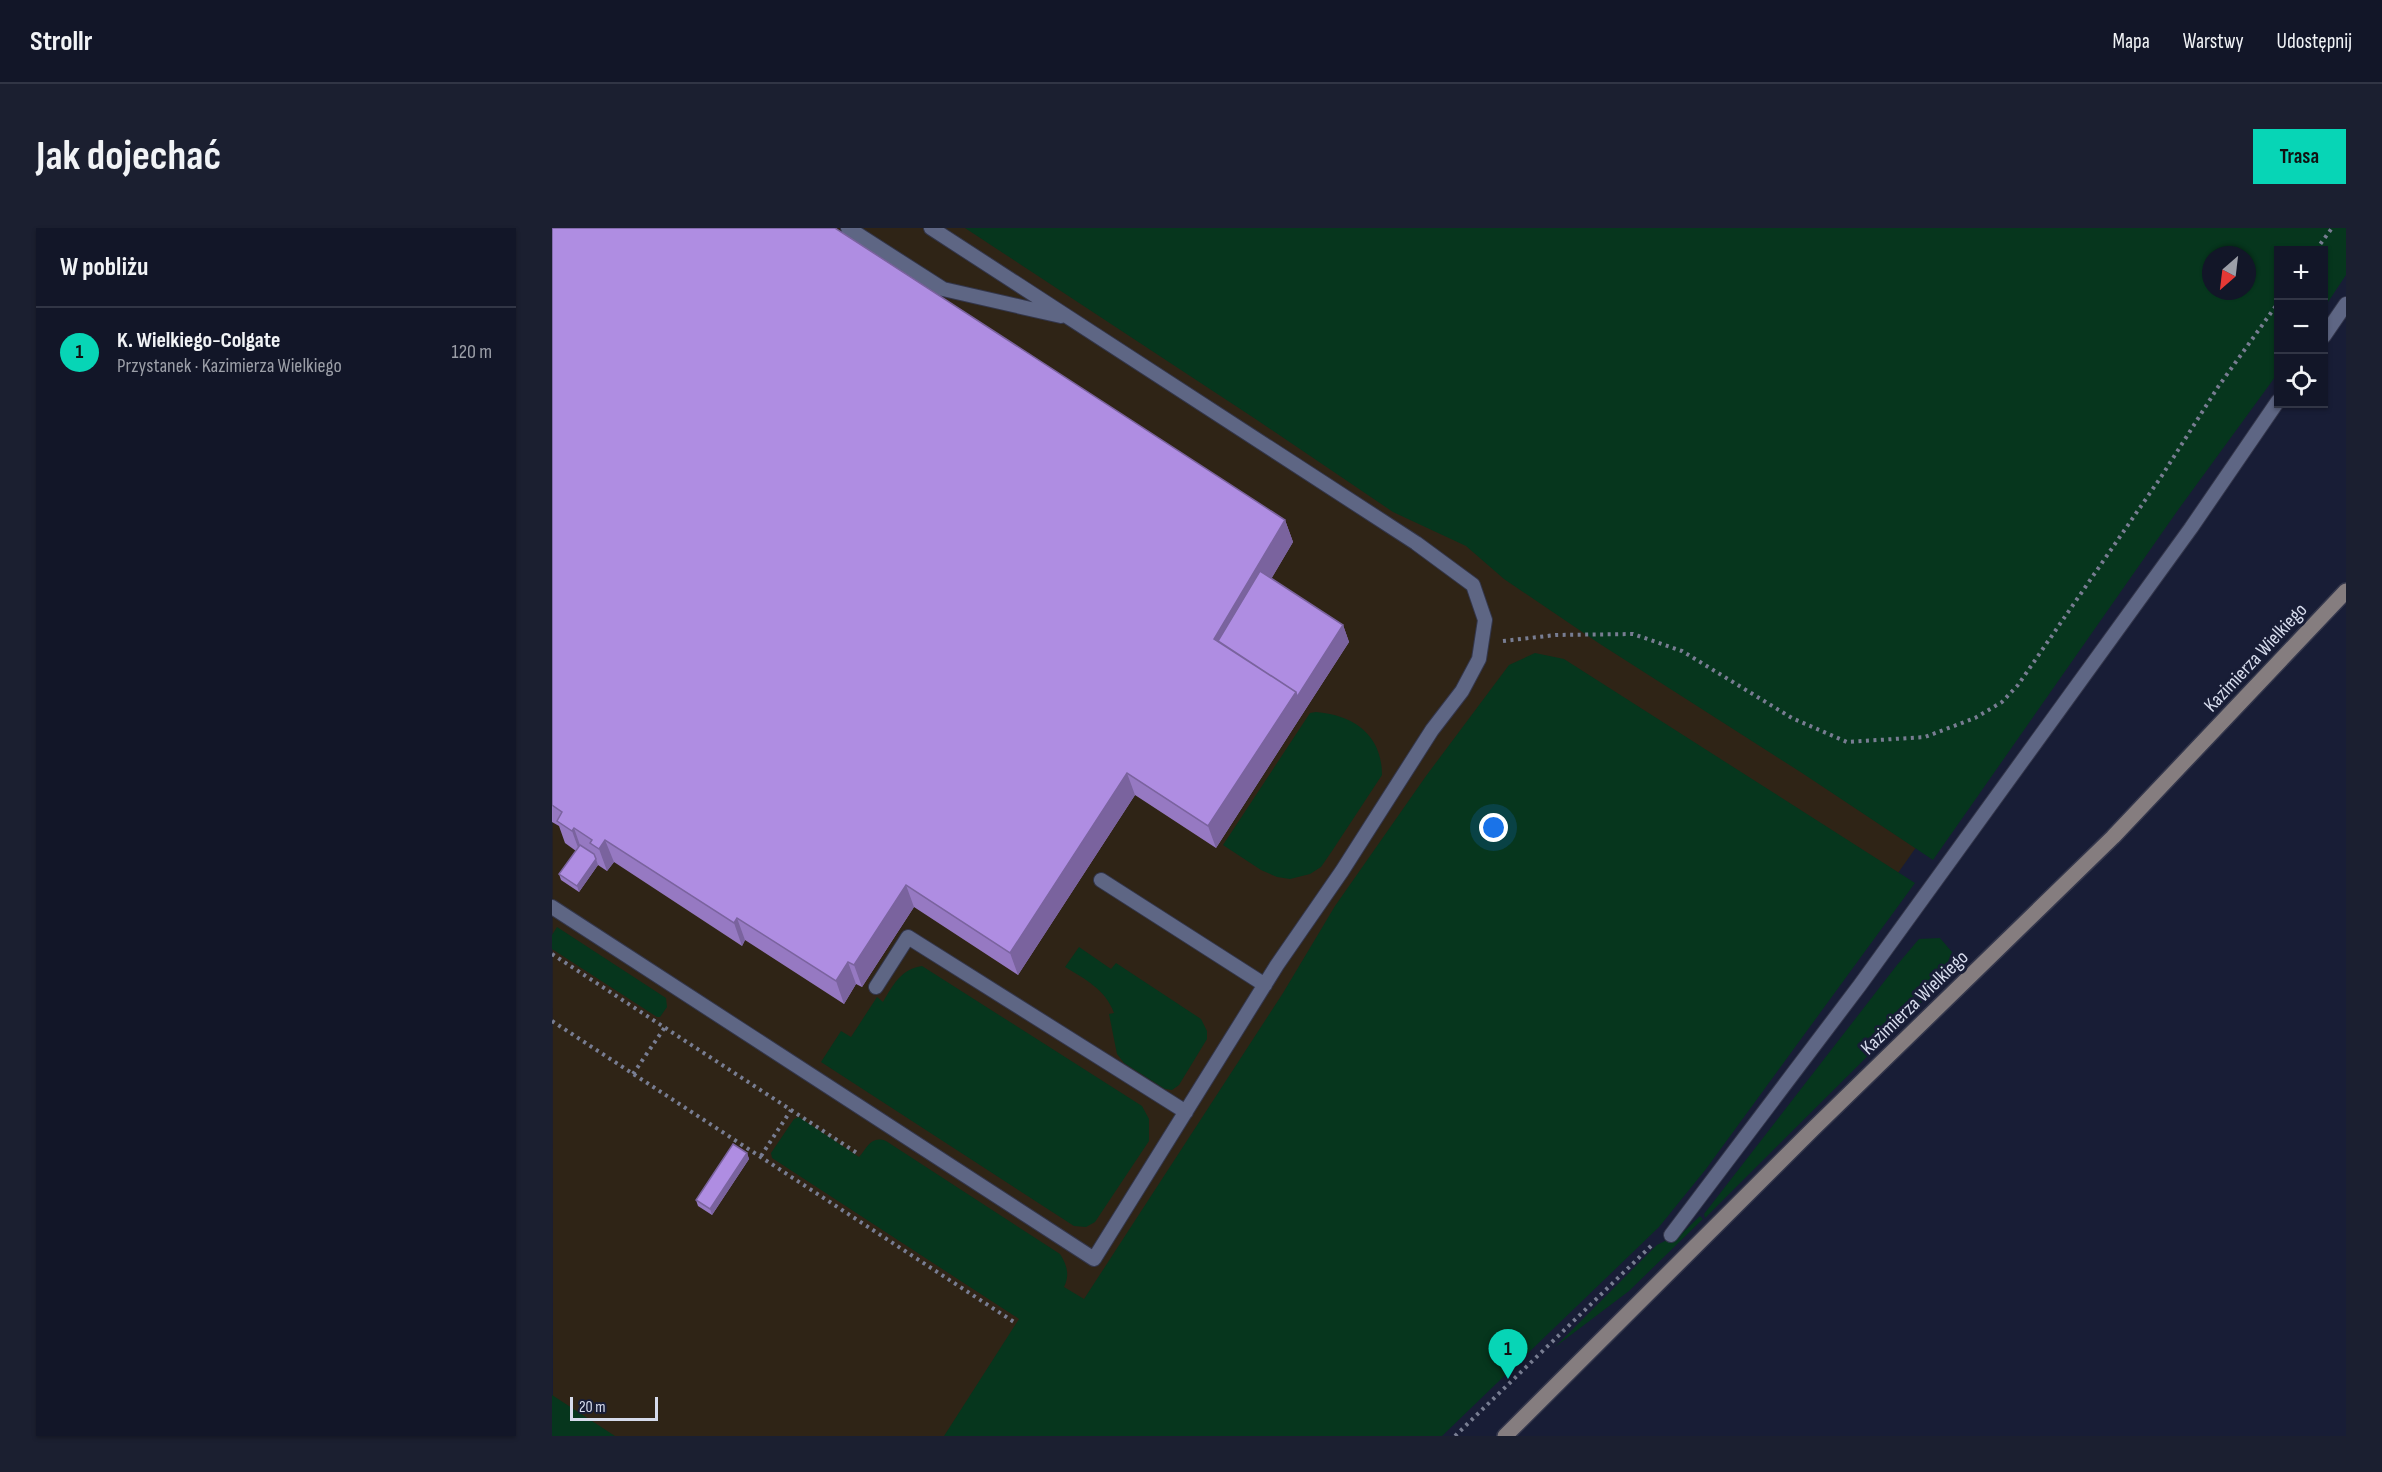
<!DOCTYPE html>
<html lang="pl">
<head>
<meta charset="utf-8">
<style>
	:root { --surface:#121628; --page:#1b1f30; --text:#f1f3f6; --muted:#9c9fa8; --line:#313545; --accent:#07d5b6 }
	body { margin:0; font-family:"Sofia Sans Condensed",sans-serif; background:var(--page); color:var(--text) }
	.controls { position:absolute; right:18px; top:18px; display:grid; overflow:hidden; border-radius:0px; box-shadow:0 2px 4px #0004 }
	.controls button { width:54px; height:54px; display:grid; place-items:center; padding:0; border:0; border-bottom:2px solid var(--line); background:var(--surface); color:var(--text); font:30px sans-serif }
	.compass { position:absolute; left:1650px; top:18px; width:54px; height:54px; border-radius:50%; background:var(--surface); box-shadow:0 2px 4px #0004; rotate:208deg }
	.scale { position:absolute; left:18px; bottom:15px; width:88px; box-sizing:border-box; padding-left:6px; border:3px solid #d6dbec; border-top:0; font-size:16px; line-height:21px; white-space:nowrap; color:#d6dbec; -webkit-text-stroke:4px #181d36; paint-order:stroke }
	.you { position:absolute; left:942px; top:600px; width:21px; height:21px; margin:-15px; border:4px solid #fff; border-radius:50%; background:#1a73e8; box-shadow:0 0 0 9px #1a73e833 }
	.badge { display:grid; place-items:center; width:39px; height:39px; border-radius:50%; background:var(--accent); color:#111; font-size:20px; font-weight:700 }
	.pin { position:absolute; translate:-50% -50px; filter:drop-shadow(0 2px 3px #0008) }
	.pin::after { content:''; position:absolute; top:32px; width:21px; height:18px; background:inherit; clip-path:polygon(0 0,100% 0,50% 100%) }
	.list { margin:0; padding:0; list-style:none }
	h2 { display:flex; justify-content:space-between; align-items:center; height:78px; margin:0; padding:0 24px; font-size:26px }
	h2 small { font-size:20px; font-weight:400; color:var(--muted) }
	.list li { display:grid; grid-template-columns:39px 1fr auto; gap:18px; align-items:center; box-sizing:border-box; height:90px; padding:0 24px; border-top:2px solid var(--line) }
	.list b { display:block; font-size:22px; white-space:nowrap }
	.list p { margin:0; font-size:20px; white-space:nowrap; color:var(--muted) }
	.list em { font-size:20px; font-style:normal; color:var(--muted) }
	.icon { flex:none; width:33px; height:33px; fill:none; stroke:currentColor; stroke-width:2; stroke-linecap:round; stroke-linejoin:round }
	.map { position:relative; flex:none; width:1794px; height:1208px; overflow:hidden; border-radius:0px }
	header { display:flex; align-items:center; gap:36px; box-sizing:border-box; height:84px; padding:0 30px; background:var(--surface); border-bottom:2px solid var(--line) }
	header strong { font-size:28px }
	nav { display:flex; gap:33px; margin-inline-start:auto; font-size:21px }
	.intro { display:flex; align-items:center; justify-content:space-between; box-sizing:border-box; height:144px; padding:0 36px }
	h1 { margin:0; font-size:42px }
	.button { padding:15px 27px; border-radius:0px; background:var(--accent); color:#111; font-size:21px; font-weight:700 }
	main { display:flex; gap:36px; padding:0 36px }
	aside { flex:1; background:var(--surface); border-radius:0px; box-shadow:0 2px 4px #0004 }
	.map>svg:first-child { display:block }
	.industrial { fill:#2f2416; fill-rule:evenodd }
	.grass { fill:#06361d; fill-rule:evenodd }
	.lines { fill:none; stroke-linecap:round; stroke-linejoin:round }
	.lane-casing { stroke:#33364b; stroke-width:16 }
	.secondary-casing { stroke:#33364b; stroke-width:18 }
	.path { stroke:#787d92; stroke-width:4; stroke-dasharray:3 4.5; stroke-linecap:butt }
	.lane { stroke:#5e6684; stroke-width:14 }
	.secondary { stroke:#857d7f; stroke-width:15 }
	.wall { fill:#9679c2 }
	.shaded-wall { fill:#7a639e }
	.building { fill:#af8de2; stroke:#7a639e; stroke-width:1.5 }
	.labels { text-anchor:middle; stroke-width:6; stroke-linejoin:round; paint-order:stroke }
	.street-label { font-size:20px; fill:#d6dbec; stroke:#181d36 }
</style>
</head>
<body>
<header>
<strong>Strollr</strong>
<nav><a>Mapa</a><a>Warstwy</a><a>Udostępnij</a></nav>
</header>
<div class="intro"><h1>Jak dojechać</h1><a class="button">Trasa</a></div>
<main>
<aside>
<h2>W pobliżu<small></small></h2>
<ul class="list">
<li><span class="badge">1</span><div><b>K. Wielkiego-Colgate</b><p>Przystanek · Kazimierza Wielkiego</p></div><em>120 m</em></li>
</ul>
</aside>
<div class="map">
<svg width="1794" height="1208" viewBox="0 0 1794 1208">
	<rect width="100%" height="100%" fill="#181d36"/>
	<path class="industrial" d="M 0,0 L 1794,0 L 1794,14 L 1772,22 L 1726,22 L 1519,399 L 1308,699 L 800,1208 L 1,1208 ZM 1659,27 L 1695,27 L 1695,63 L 1659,63 Z"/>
	<path class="grass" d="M 413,0 L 1794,0 L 1794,47 L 1772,80 L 1772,22 L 1726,22 L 1726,145 L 1626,282 L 1381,632 L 1250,545 L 1048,416 L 952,351 L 914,318 L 841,284 L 705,192 ZM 1659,27 L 1695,27 L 1695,63 L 1659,63 Z
		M 983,425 L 1012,431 L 1363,655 L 1154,941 L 1107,999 L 890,1208 L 392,1208 L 467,1091 L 220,930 L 219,925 L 242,891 L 247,889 L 307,929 C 315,920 319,907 334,913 L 508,1026 C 515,1037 518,1047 512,1059 L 532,1071 L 731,765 L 783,678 L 874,548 L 957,437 Z
		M 764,484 C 802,487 830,507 830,547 L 780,623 L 769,639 L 758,646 L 738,651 L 725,649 L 709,642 L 671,617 L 758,485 Z
		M 5,699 L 114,770 L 115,779 L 108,789 L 105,789 L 0,721 L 0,707 Z
		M 1388,710 L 1400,724 L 1391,746 L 1378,766 L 1153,990 L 1152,986 L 1345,737 L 1367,711 Z
		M 527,719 L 559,741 L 564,735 L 649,791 L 655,803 L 655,811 L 627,857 L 620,862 L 613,861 L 572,835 L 565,826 L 557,786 L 562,785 C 554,762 533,751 513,739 Z
		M 370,738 L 590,878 L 597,891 L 597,913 L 543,994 L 534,999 L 522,998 L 269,834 L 289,803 L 299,809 L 325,769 L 331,774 C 341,757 349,741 370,738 Z
		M 1148,988 L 1151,991 L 1077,1063 L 1003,1119 L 1105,1017 L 1115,1012 L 1121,1014 Z
		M 0,1167 L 63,1208 L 0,1208 Z"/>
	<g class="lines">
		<g class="lane-casing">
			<path id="lane" d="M 296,0 L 391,61 L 509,88
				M 1772,108 L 1794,76
				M 549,652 L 713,757
				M 0,679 L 542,1031 L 725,737 L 790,643 L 880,502 L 910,463 L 927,431 L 933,392 L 921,357 L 864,315 L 379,0
				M 324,759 L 356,709 L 634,884
				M 1119,1007 L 1308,757 L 1639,300 L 1726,173"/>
		</g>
		<g class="secondary-casing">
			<path id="secondary" d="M 953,1208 L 1261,901 L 1561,609 L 1794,363"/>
		</g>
		<path class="path" d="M 1764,22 L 1780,0
			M 951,413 L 1004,407 L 1081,406 L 1130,423 L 1240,490 L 1295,514 L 1373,509 L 1423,490 L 1450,474 L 1466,457 L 1609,249 L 1666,159 L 1726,75
			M 0,726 L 305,925
			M 0,793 L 462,1094
			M 81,846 L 113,799
			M 209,928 L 239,882
			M 903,1208 L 1101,1016"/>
		<use href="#lane" class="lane"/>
		<use href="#secondary" class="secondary"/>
	</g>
	<path class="wall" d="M 0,0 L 733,292 L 741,314 L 719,351 L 791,397 L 797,414 L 664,620 L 583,567 L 466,747 L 362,679 L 310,759 L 304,756 L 292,776 L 193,712 L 190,718 L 62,634 L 55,643 L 46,637 L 27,664 L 9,652 L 7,646 L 24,623 L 13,615 L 7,598 L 0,594 Z
		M 195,925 L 197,931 L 160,987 L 146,978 L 144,972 Z"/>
	<path class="shaded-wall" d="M 733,292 L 741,314 L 676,424 L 662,411 Z
		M 791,397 L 797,414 L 664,620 L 656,598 L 744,464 Z
		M 575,545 L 583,567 L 466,747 L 458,725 Z
		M 22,600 L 30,623 L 28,625 L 20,603 Z
		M 53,612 L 62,634 L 55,643 L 47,621 Z
		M 44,631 L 46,637 L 27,664 L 25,658 Z
		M 354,657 L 362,679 L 310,759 L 302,737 Z
		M 185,690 L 193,712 L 190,718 L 182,695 Z
		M 296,734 L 304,756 L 292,776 L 284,753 Z
		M 195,925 L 197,931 L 160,987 L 158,981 Z"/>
	<path class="building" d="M 0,0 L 283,0 L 733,292 L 662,411 L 744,464 L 656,598 L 575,545 L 458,725 L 354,657 L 302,737 L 296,734 L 284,753 L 185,690 L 182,695 L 53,612 L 47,621 L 38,615 L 40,612 L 22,600 L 20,603 L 5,593 L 10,584 L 0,577 Z
		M 708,343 L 791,397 L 745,469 L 744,464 L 666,413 Z
		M 28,617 L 42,626 L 44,631 L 25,658 L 7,646 Z
		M 181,916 L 195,925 L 158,981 L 144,972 Z"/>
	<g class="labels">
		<g class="street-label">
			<text transform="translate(1703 429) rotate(-47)" y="7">Kazimierza Wielkiego</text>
			<text transform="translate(1362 774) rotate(-44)" y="7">Kazimierza Wielkiego</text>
		</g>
	</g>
</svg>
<div class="controls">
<button>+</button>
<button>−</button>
<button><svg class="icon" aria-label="locate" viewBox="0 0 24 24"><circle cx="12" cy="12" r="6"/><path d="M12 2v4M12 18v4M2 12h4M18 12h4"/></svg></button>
</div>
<svg class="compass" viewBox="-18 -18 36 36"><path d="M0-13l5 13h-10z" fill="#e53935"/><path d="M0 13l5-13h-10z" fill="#9c9fa8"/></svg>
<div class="scale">20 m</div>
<div class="you"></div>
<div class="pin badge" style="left:956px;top:1151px">1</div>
</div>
</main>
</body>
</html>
